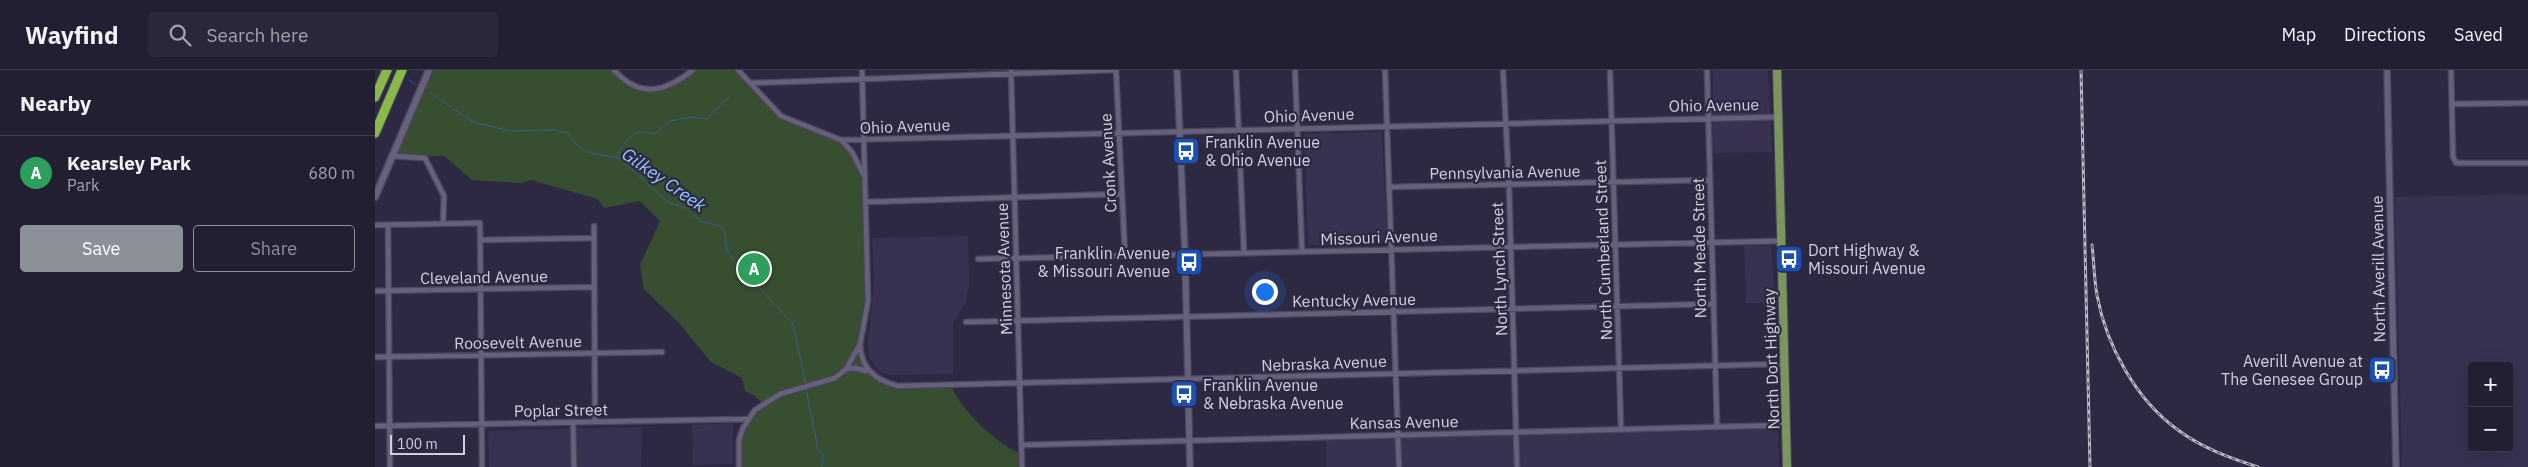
<!DOCTYPE html>
<html lang="en">
<head>
<meta charset="utf-8">
<style>
	:root { --surface:#221f32; --page:#2a273a; --text:#f1f3f6; --muted:#a2a2ac; --line:#3f3d4d; --accent:#8c9099 }
	body { margin:0; font-family:"IBM Plex Sans",sans-serif; background:var(--page); color:var(--text) }
	.controls { position:absolute; right:15px; bottom:15px; display:grid; overflow:hidden; border-radius:5px; box-shadow:0 5px 20px #0002 }
	.controls button { width:45px; height:45px; display:grid; place-items:center; padding:0; border:0; border-bottom:1px solid var(--line); background:var(--surface); color:var(--text); font:25px sans-serif }
	.scale { position:absolute; left:15px; bottom:12px; width:75px; box-sizing:border-box; padding-left:5px; border:2px solid #d1cfdf; border-top:0; font-size:14px; line-height:18px; white-space:nowrap; color:#d1cfdf; -webkit-text-stroke:4px #2e2942; paint-order:stroke }
	.you { position:absolute; left:889px; top:221px; width:18px; height:18px; margin:-12px; border:4px solid #fff; border-radius:50%; background:#1a73e8; box-shadow:0 0 0 8px #1a73e833 }
	.badge { display:grid; place-items:center; width:32px; height:32px; border-radius:50%; background:var(--accent); color:#fff; font-size:16px; font-weight:700 }
	.pin { position:absolute; translate:-50% -50%; border:2px solid #fff; box-shadow:0 1px 5px #0006 }
	.list { margin:0; padding:0; list-style:none }
	h2 { display:flex; justify-content:space-between; align-items:center; height:65px; margin:0; padding:0 20px; font-size:21px }
	h2 small { font-size:16px; font-weight:400; color:var(--muted) }
	.list li { display:grid; grid-template-columns:32px 1fr auto; gap:15px; align-items:center; box-sizing:border-box; height:75px; padding:0 20px; border-top:1px solid var(--line) }
	.list b { display:block; font-size:19px; white-space:nowrap }
	.list p { margin:0; font-size:16px; white-space:nowrap; color:var(--muted) }
	.list em { font-size:16px; font-style:normal; color:var(--muted) }
	.actions { display:flex; gap:10px; padding:15px 20px }
	.actions a { flex:1; padding:11px 0; border:1px solid var(--accent); border-radius:5px; text-align:center; font-size:18px; color:var(--accent) }
	.actions .main { background:var(--accent); color:#fff }
	.icon { flex:none; width:28px; height:28px; fill:none; stroke:currentColor; stroke-width:2; stroke-linecap:round; stroke-linejoin:round }
	.map { position:relative; flex:none; width:2153px; height:397px; overflow:hidden }
	header { display:flex; align-items:center; gap:30px; box-sizing:border-box; height:70px; padding:0 25px; background:var(--surface); border-bottom:1px solid var(--line) }
	header strong { font-size:24px }
	nav { display:flex; gap:28px; margin-inline-start:auto; font-size:18px }
	.search { width:350px; height:45px; background:var(--page); display:flex; align-items:center; gap:12px; box-sizing:border-box; padding:0 18px; border-radius:5px; color:var(--muted); font-size:19px }
	main { display:flex }
	aside { flex:1; background:var(--surface) }
	.map>svg:first-child { display:block }
	.built { fill:#383150; fill-rule:evenodd }
	.green { fill:#384e31 }
	.lines { fill:none; stroke-linecap:round; stroke-linejoin:round }
	.stream { stroke:#326086; stroke-width:1 }
	.minor-casing { stroke:#4a465b; stroke-width:7 }
	.tertiary-casing { stroke:#4a465b; stroke-width:8 }
	.secondary-casing { stroke:#4a465b; stroke-width:9 }
	.primary-casing { stroke:#4a465b; stroke-width:10 }
	.motorway-casing { stroke:#4a465b; stroke-width:11 }
	.minor { stroke:#65607c; stroke-width:4.5 }
	.tertiary { stroke:#65607c; stroke-width:5.5 }
	.secondary { stroke:#65607c; stroke-width:6 }
	.primary { stroke:#7a955d; stroke-width:8 }
	.motorway { stroke:#88b949; stroke-width:9 }
	.rail-casing { stroke:#bab7c8; stroke-width:3 }
	.rail { stroke:#2e2942; stroke-width:1; stroke-dasharray:4; stroke-linecap:butt }
	.labels { text-anchor:middle; stroke-width:4.5; stroke-linejoin:round; paint-order:stroke }
	.street-label { font-size:16px; fill:#d1cfdf; stroke:#2e2942 }
	.poi-label { font-size:16px; fill:#d1cfdf; stroke:#2e2942; text-anchor:start }
	.water-label { font-size:18px; font-style:italic; fill:#90c7f6; stroke:#2e2942 }
</style>
</head>
<body>
<header>
<strong>Wayfind</strong>
<div class="search"><svg class="icon" aria-label="search" viewBox="0 0 24 24"><circle cx="10" cy="10" r="6"/><path d="M15 15l6 6"/></svg>Search here</div>
<nav><a>Map</a><a>Directions</a><a>Saved</a></nav>
</header>
<main>
<aside>
<h2>Nearby<small></small></h2>
<ul class="list">
<li><span class="badge" style="background:#2e9e5b">A</span><div><b>Kearsley Park</b><p>Park</p></div><em>680 m</em></li>
</ul>
<div class="actions"><a class="main">Save</a><a>Share</a></div>
</aside>
<div class="map">
<svg width="2153" height="397" viewBox="0 0 2153 397">
	<rect width="100%" height="100%" fill="#2e2942"/>
	<path class="built" d="M 1338,0 L 1393,0 L 1397,82 L 1337,83 Z
		M 1007,62 L 1012,172 L 933,175 L 929,64 Z
		M 2153,124 L 2153,397 L 2027,397 L 2020,127 ZM 2097,296 L 2134,296 L 2134,378 L 2097,378 Z
		M 593,166 L 594,216 L 590,234 L 578,253 L 578,304 L 514,305 L 504,301 L 494,288 L 493,273 L 499,214 L 497,168 Z
		M 1369,176 L 1396,176 L 1400,233 L 1371,233 Z
		M 358,353 L 358,394 L 318,395 L 317,355 Z
		M 267,357 L 266,397 L 114,397 L 113,361 Z
		M 1397,359 L 1403,363 L 1404,397 L 951,397 L 951,370 Z"/>
	<path class="green" d="M 54,0 L 239,0 L 259,16 L 283,19 L 318,0 L 363,0 L 406,46 L 466,70 L 477,82 L 490,109 L 493,231 L 485,274 L 486,288 L 495,303 L 523,316 L 576,315 C 584,338 623,376 647,384 L 647,397 L 364,397 C 364,367 367,356 387,333 L 380,326 L 370,321 L 367,308 L 336,292 L 304,253 L 269,219 L 265,195 L 285,151 L 265,131 L 229,138 L 223,129 L 156,110 L 146,113 L 97,110 L 69,86 L 17,86 Z"/>
	<g class="lines">
		<path class="stream" d="M 34,10 L 42,15
			M 55,23 L 98,52 L 136,61 L 180,60 L 194,64 L 201,74 L 212,82 L 245,89 L 294,133 L 311,138 L 325,151 L 345,156 L 350,162 L 352,180 L 359,191 L 418,254 L 431,315
			M 242,87 C 246,77 255,62 268,62 C 273,62 276,64 280,64 L 295,51 L 317,47 L 332,49 L 354,27
			M 431,319 L 443,379 L 448,385 L 447,397"/>
		<g class="minor-casing">
			<path id="minor" d="M 239,0 C 265,29 290,22 318,0
				M 363,0 L 406,46 L 466,70 L 477,82 L 489,106
				M 636,0 L 647,397
				M 741,0 L 750,185
				M 861,0 L 869,183
				M 920,0 L 927,182
				M 1010,0 L 1024,397
				M 1128,0 L 1134,114 L 1142,397
				M 1235,0 L 1246,359
				M 1332,0 L 1342,356
				M 2076,0 L 2078,87 L 2081,93 L 2153,93
				M 377,13 L 741,0
				M 2078,34 L 2153,33
				M 466,70 L 1403,47
				M 17,86 L 50,88 L 69,126 L 68,154
				M 1015,117 L 1335,110
				M 491,132 L 747,124
				M 0,155 L 105,153 L 107,397
				M 13,155 L 15,397
				M 219,156 L 220,352
				M 105,170 L 219,168
				M 603,189 L 1406,171
				M 0,221 L 219,217
				M 591,252 L 1339,234
				M 485,274 C 486,298 499,310 523,316 L 1409,294
				M 0,287 L 287,282
				M 471,299 L 480,298 L 491,301
				M 198,352 L 199,397
				M 0,356 L 373,349
				M 647,375 L 1412,355
				M 364,397 L 364,370 L 368,358 L 380,340 L 405,324 L 460,308 L 471,299 L 485,274 L 493,231 L 487,0"/>
		</g>
		<g class="tertiary-casing">
			<path id="tertiary" d="M 802,0 L 810,184 L 815,397
				M 2012,0 L 2021,397"/>
		</g>
		<g class="secondary-casing">
			<path id="secondary" d="M 0,127 L 54,0"/>
		</g>
		<g class="primary-casing">
			<path id="primary" d="M 1402,0 L 1412,397"/>
		</g>
		<g class="motorway-casing">
			<path id="motorway" d="M 0,27 L 12,0
				M 0,63 L 27,0"/>
		</g>
		<use href="#minor" class="minor"/>
		<use href="#tertiary" class="tertiary"/>
		<use href="#secondary" class="secondary"/>
		<use href="#primary" class="primary"/>
		<use href="#motorway" class="motorway"/>
		<g class="rail-casing">
			<path id="rail" d="M 1706,0 L 1715,397
				M 1717,175 C 1719,192 1719,209 1722,225 C 1731,275 1761,330 1803,360 C 1827,378 1855,388 1883,397"/>
		</g>
		<use href="#rail" class="rail"/>
	</g>
	<defs>
		<g id="bus-square" transform="scale(1.4375)"><rect x="-9" y="-9" width="18" height="18" rx="4" fill="#1a4fb4" stroke="#2e2942"/><path d="M-5-6H5V4H4V6H2V4H-2V6H-4V4H-5ZM-3.5-4V0h7V-4ZM-3.5 1.2v1.5H-2V1.2ZM2 1.2v1.5H3.5V1.2Z" fill="#fff"/></g>
	</defs>
	<g fill-rule="evenodd">
		<use href="#bus-square" x="811" y="81"/>
		<use href="#bus-square" x="1414" y="189"/>
		<use href="#bus-square" x="814" y="192"/>
		<use href="#bus-square" x="2007" y="300"/>
		<use href="#bus-square" x="809" y="324"/>
	</g>
	<g class="labels">
		<g class="street-label">
			<text transform="translate(1339 35) rotate(-1)" y="6">Ohio Avenue</text>
			<text transform="translate(934 45) rotate(-2)" y="6">Ohio Avenue</text>
			<text transform="translate(530 56) rotate(-2)" y="6">Ohio Avenue</text>
			<text transform="translate(733 93) rotate(-93)" y="6">Cronk Avenue</text>
			<text transform="translate(1130 102) rotate(-1)" y="6">Pennsylvania Avenue</text>
			<text transform="translate(1004 167) rotate(-2)" y="6">Missouri Avenue</text>
			<text transform="translate(1324 178) rotate(-91)" y="6">North Meade Street</text>
			<text transform="translate(1228 180) rotate(-92)" y="6">North Cumberland Street</text>
			<text transform="translate(629 199) rotate(-92)" y="6">Minnesota Avenue</text>
			<text transform="translate(1124 199) rotate(-92)" y="6">North Lynch Street</text>
			<text transform="translate(2003 199) rotate(-91)" y="6">North Averill Avenue</text>
			<text transform="translate(109 207) rotate(-1)" y="6">Cleveland Avenue</text>
			<text transform="translate(979 230) rotate(-1)" y="6">Kentucky Avenue</text>
			<text transform="translate(143 272) rotate(-1)" y="6">Roosevelt Avenue</text>
			<text transform="translate(1396 289) rotate(-92)" y="6">North Dort Highway</text>
			<text transform="translate(949 293) rotate(-2)" y="6">Nebraska Avenue</text>
			<text transform="translate(186 340) rotate(-1)" y="6">Poplar Street</text>
			<text transform="translate(1029 352) rotate(-1)" y="6">Kansas Avenue</text>
		</g>
		<g class="poi-label">
			<text x="830" y="78">Franklin Avenue<tspan x="830" dy="18">&amp; Ohio Avenue</tspan></text>
			<text x="1433" y="186">Dort Highway &amp;<tspan x="1433" dy="18">Missouri Avenue</tspan></text>
			<text x="795" y="189" text-anchor="end">Franklin Avenue<tspan x="795" dy="18">&amp; Missouri Avenue</tspan></text>
			<text x="1988" y="297" text-anchor="end">Averill Avenue at<tspan x="1988" dy="18">The Genesee Group</tspan></text>
			<text x="828" y="321">Franklin Avenue<tspan x="828" dy="18">&amp; Nebraska Avenue</tspan></text>
		</g>
		<g class="water-label">
			<text transform="translate(289 110) rotate(35)" y="6">Gilkey Creek</text>
		</g>
	</g>
</svg>
<div class="controls">
<button>+</button>
<button>−</button>
</div>
<div class="scale">100 m</div>
<div class="you"></div>
<div class="pin badge" style="left:379px;top:199px;background:#2e9e5b">A</div>
</div>
</main>
</body>
</html>
